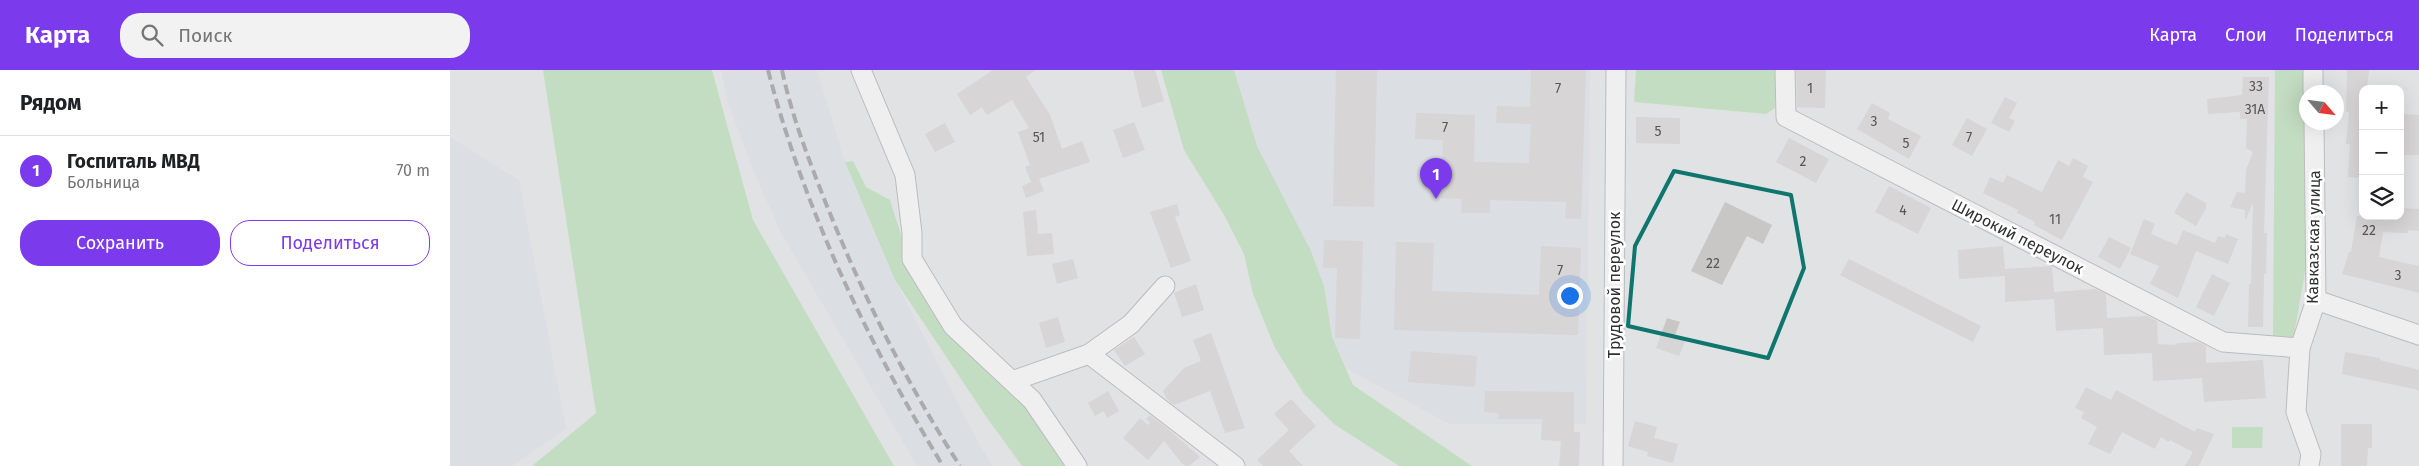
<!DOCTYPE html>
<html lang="ru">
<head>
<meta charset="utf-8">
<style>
	:root { --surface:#fff; --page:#f2f2f2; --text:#202124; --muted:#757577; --line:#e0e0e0; --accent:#7c3aed }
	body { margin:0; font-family:"Fira Sans",sans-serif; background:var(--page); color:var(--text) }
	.controls { position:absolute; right:15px; top:15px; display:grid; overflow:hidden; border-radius:10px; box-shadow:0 5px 20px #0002 }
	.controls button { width:45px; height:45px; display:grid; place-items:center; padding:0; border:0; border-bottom:1px solid var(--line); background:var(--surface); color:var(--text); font:25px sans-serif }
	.compass { position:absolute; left:1849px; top:15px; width:45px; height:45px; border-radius:50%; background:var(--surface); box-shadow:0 5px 20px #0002; rotate:118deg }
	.you { position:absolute; left:1119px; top:225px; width:18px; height:18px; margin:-12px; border:4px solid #fff; border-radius:50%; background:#1a73e8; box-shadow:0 0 0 8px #1a73e833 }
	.badge { display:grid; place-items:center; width:32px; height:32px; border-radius:50%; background:var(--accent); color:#fff; font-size:16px; font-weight:700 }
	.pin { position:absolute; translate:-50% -41px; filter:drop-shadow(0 1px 2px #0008) }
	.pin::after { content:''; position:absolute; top:26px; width:18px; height:15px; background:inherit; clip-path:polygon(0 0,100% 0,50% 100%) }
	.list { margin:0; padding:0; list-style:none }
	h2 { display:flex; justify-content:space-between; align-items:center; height:65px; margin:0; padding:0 20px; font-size:21px }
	h2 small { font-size:16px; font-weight:400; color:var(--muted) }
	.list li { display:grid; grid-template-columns:32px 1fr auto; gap:15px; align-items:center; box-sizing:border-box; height:70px; padding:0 20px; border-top:1px solid var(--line) }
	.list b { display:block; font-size:19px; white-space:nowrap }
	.list p { margin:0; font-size:16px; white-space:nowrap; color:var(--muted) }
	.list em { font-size:16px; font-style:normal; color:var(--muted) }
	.actions { display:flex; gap:10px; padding:15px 20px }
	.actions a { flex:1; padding:11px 0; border:1px solid var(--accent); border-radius:20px; text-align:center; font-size:18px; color:var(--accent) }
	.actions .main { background:var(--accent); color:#fff }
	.icon { flex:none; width:28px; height:28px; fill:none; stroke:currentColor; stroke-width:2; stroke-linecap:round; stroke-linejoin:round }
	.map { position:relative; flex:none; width:1969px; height:396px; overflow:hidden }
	header { display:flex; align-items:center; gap:30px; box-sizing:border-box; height:70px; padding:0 25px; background:var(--accent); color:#fff }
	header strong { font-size:24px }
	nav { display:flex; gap:28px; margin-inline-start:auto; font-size:18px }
	.search { width:350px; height:45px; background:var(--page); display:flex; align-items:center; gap:12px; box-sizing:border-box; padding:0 18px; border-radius:20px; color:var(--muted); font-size:19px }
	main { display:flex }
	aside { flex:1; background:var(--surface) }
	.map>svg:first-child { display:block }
	.built { fill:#d3d9e2 }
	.green { fill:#9dd89a }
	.building { fill:#c9c6c6 }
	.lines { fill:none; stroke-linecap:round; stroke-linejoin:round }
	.minor-casing { stroke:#8d8e90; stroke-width:21 }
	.minor { stroke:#fff; stroke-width:19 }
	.rail { stroke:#68696a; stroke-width:4; stroke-dasharray:10 5; stroke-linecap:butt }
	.marked { fill:none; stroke:#0f766e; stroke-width:4; stroke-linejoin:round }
	.labels { text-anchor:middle; stroke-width:5; stroke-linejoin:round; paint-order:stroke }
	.number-label { font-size:14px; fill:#565656 }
	.street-label { font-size:16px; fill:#2f3030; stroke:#fff }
</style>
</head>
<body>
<header>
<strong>Карта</strong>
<div class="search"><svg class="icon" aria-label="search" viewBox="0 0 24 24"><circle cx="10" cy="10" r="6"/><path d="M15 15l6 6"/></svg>Поиск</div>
<nav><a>Карта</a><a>Слои</a><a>Поделиться</a></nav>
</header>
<main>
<aside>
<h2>Рядом<small></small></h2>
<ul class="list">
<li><span class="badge">1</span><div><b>Госпиталь МВД</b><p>Больница</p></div><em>70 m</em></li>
</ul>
<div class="actions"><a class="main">Сохранить</a><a>Поделиться</a></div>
</aside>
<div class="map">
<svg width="1969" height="396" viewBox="0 0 1969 396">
	<rect width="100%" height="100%" fill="#e1e2e4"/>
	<path class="built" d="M 271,0 L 367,0 L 395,92 L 445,210 L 529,374 L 543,396 L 467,396 L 330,161 L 303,100 L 277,30 Z
		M 784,0 L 1140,0 L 1136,354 L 1000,354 L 895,298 L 882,267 L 874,216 L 861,181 L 807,76 Z
		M 0,67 L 69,110 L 116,359 L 62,396 L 0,396 Z"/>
	<path class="green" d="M 93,0 L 262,0 L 303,150 L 444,396 L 82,396 L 146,343 Z
		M 711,0 L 784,0 L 807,76 L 861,181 L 874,216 L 882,267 L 903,315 L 1022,396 L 949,396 L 884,354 L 854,324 L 825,278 L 803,224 L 794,184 L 774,145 L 734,80 Z
		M 1186,0 L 1325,0 L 1325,38 L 1316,44 L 1184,32 Z
		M 1825,0 L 1857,0 L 1858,185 L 1843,270 L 1823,267 Z
		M 403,91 L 416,117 L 440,130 L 453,171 L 498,260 L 575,337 L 617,396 L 572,396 L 537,348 L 445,210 L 395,92 Z
		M 1782,357 L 1813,357 L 1812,378 L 1782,378 Z"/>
	<path class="building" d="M 543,0 L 585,0 L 576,7 L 600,45 L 612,79 L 632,71 L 640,92 L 589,109 L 594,121 L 576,128 L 572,116 L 581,112 L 575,97 L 580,95 L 568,62 L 579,58 L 562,30 L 537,45 L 532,37 L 520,45 L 507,24 Z
		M 683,0 L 705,0 L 714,31 L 692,38 Z
		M 886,0 L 927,0 L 924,137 L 883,136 Z
		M 1081,0 L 1136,0 L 1131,149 L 1115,148 L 1116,132 L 1040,130 L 1040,143 L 1011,143 L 1012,129 L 991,128 L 993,70 L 965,69 L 966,43 L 1025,45 L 1024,92 L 1079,93 L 1081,54 L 1046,53 L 1047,36 L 1080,37 Z
		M 1346,0 L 1376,0 L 1375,38 L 1347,37 Z
		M 1897,0 L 1919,0 L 1917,19 L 1913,19 L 1913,108 L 1898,107 L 1900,74 L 1896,74 L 1899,42 L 1896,42 Z
		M 1793,7 L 1819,7 L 1814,163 L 1817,163 L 1816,204 L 1814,204 L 1813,257 L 1798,257 L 1799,214 L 1801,214 L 1803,133 L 1795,151 L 1795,140 L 1780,137 L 1787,122 L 1795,123 L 1796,100 L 1803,82 L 1796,78 L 1797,49 L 1790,49 L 1790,42 L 1758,44 L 1757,29 L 1792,25 Z
		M 1555,27 L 1567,33 L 1559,48 L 1565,51 L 1559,62 L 1541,53 Z
		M 1422,33 L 1440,43 L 1438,49 L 1471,66 L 1459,89 L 1407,59 Z
		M 1950,44 L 1969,45 L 1969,85 L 1950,85 Z
		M 1186,47 L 1230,48 L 1230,74 L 1186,73 Z
		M 1517,48 L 1537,59 L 1522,86 L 1502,75 Z
		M 684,52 L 695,80 L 673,88 L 663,60 Z
		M 495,53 L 505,72 L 485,82 L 475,64 Z
		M 1339,68 L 1379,89 L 1366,113 L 1326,92 Z
		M 1623,88 L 1638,96 L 1633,107 L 1643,112 L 1612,170 L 1584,155 L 1585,152 L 1567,143 L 1568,140 L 1533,123 L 1540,107 L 1553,113 L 1557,105 L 1592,122 L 1608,90 L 1619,96 Z
		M 1439,116 L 1481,138 L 1468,164 L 1425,142 Z
		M 1736,122 L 1756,133 L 1756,138 L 1746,156 L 1724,143 Z
		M 1275,132 L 1322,155 L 1313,174 L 1297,166 L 1272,215 L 1241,201 Z
		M 727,134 L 730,145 L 725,147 L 741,191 L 721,198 L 700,142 Z
		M 1950,138 L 1969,139 L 1969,161 L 1958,160 L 1958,163 L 1933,162 L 1929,187 L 1969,196 L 1969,223 L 1892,204 L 1899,182 L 1901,182 L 1907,146 L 1938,151 L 1938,146 L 1950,146 Z
		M 586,140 L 588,164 L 602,163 L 604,184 L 577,186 L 573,142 Z
		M 1694,149 L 1705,154 L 1701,164 L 1727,175 L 1733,160 L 1765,173 L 1768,166 L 1775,168 L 1776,164 L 1788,169 L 1778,194 L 1746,181 L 1728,228 L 1700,214 L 1709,196 L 1680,184 Z
		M 1659,167 L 1681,178 L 1670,199 L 1648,187 Z
		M 874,170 L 913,171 L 910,269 L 885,268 L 887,198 L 873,198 Z
		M 946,172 L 984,173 L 982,221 L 1089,225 L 1091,176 L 1131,178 L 1128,265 L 944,260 Z
		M 1553,176 L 1555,199 L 1602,196 L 1604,222 L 1646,219 L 1656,224 L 1657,248 L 1698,246 L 1707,251 L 1708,274 L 1726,275 L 1727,273 L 1748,272 L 1756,276 L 1756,293 L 1813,290 L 1816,328 L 1754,332 L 1752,308 L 1703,311 L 1702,283 L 1654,285 L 1653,258 L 1606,261 L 1604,229 L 1555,232 L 1555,206 L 1509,209 L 1508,180 Z
		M 623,189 L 628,208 L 607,214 L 602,194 Z
		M 1399,189 L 1531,256 L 1523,272 L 1390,205 Z
		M 1762,204 L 1780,213 L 1764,246 L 1746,237 Z
		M 746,214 L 754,240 L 732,247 L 724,223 Z
		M 608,247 L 615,272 L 596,278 L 589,253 Z
		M 1217,248 L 1230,252 L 1225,265 L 1236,269 L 1229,286 L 1206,278 Z
		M 761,263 L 795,358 L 775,363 L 760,321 L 724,335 L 717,329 L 713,321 L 734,298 L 751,291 L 743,270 Z
		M 684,267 L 695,284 L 675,296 L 664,280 Z
		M 961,281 L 1027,286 L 1025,317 L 958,312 Z
		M 1895,282 L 1930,288 L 1930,290 L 1969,300 L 1969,320 L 1892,304 Z
		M 1636,317 L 1661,330 L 1666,320 L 1745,362 L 1747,358 L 1764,364 L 1749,396 L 1735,396 L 1743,382 L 1720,370 L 1719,372 L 1711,367 L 1705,379 L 1672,362 L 1660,384 L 1638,374 L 1647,357 L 1631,348 L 1634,342 L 1625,338 Z
		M 658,321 L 669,341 L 657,348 L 654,341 L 645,346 L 638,333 Z
		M 1035,321 L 1124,322 L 1124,362 L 1130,362 L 1129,396 L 1109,396 L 1111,371 L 1091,370 L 1092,349 L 1048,349 L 1048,343 L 1034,342 Z
		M 841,329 L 866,356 L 839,381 L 853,396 L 813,396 L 807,390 L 839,360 L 824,344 Z
		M 700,345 L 718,359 L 750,387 L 739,396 L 734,396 L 714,371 L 698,390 L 673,368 L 690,348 L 698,355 L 700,353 L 696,349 Z
		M 1185,351 L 1207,357 L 1204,368 L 1228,374 L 1223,393 L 1197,386 L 1198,382 L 1178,376 Z
		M 1891,354 L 1922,354 L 1922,378 L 1918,378 L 1917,396 L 1891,396 Z"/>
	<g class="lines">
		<g class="minor-casing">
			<path id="minor" d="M 411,0 L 455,105 L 462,163 L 462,189 L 503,256 L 582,330 L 627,396
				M 1335,0 L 1336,47 L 1773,272 L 1850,278
				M 1863,0 L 1863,22
				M 1866,230 L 1969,265
				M 639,284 L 785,396
				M 562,311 L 639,284 L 681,254 L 715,216
				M 1163,396 L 1166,0
				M 1859,396 L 1861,384 L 1846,342 L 1850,278 L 1866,230 L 1864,52"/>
		</g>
		<use href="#minor" class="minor"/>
		<path class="rail" d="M 318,0 C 354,139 418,273 493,396
			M 332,0 C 341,43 357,85 373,126 C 410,220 455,311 510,396"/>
	</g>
	<path d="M0 0H1969V396H0ZM 1224,101 L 1341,125 L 1354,198 L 1318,288 L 1178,256 L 1185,176 Z" fill="#e1e2e4" fill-opacity=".55" fill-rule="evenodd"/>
	<path class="marked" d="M 1224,101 L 1341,125 L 1354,198 L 1318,288 L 1178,256 L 1185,176 Z"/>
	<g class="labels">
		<g class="number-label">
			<text x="1806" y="21">33</text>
			<text x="1108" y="23">7</text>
			<text x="1360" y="23">1</text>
			<text x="1805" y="44">31А</text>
			<text x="1424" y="56">3</text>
			<text x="995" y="62">7</text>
			<text x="1208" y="66">5</text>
			<text x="589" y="72">51</text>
			<text x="1519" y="72">7</text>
			<text x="1456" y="78">5</text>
			<text x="1353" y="96">2</text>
			<text x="1453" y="145">4</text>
			<text x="1605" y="154">11</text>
			<text x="1919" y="165">22</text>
			<text x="1263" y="198">22</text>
			<text x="1110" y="205">7</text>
			<text x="1948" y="210">3</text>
		</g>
		<g class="street-label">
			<text transform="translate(1568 166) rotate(27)" y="6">Широкий переулок</text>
			<text transform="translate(1863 167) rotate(-89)" y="6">Кавказская улица</text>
			<text transform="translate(1164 215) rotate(-90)" y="6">Трудовой переулок</text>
		</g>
	</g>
</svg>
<div class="controls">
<button>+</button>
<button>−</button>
<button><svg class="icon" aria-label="layers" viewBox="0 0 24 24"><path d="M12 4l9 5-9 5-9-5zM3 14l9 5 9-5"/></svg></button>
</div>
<svg class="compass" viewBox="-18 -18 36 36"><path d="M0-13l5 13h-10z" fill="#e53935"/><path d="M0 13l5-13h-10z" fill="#757577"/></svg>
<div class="you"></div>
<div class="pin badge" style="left:986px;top:129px">1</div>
</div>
</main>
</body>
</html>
